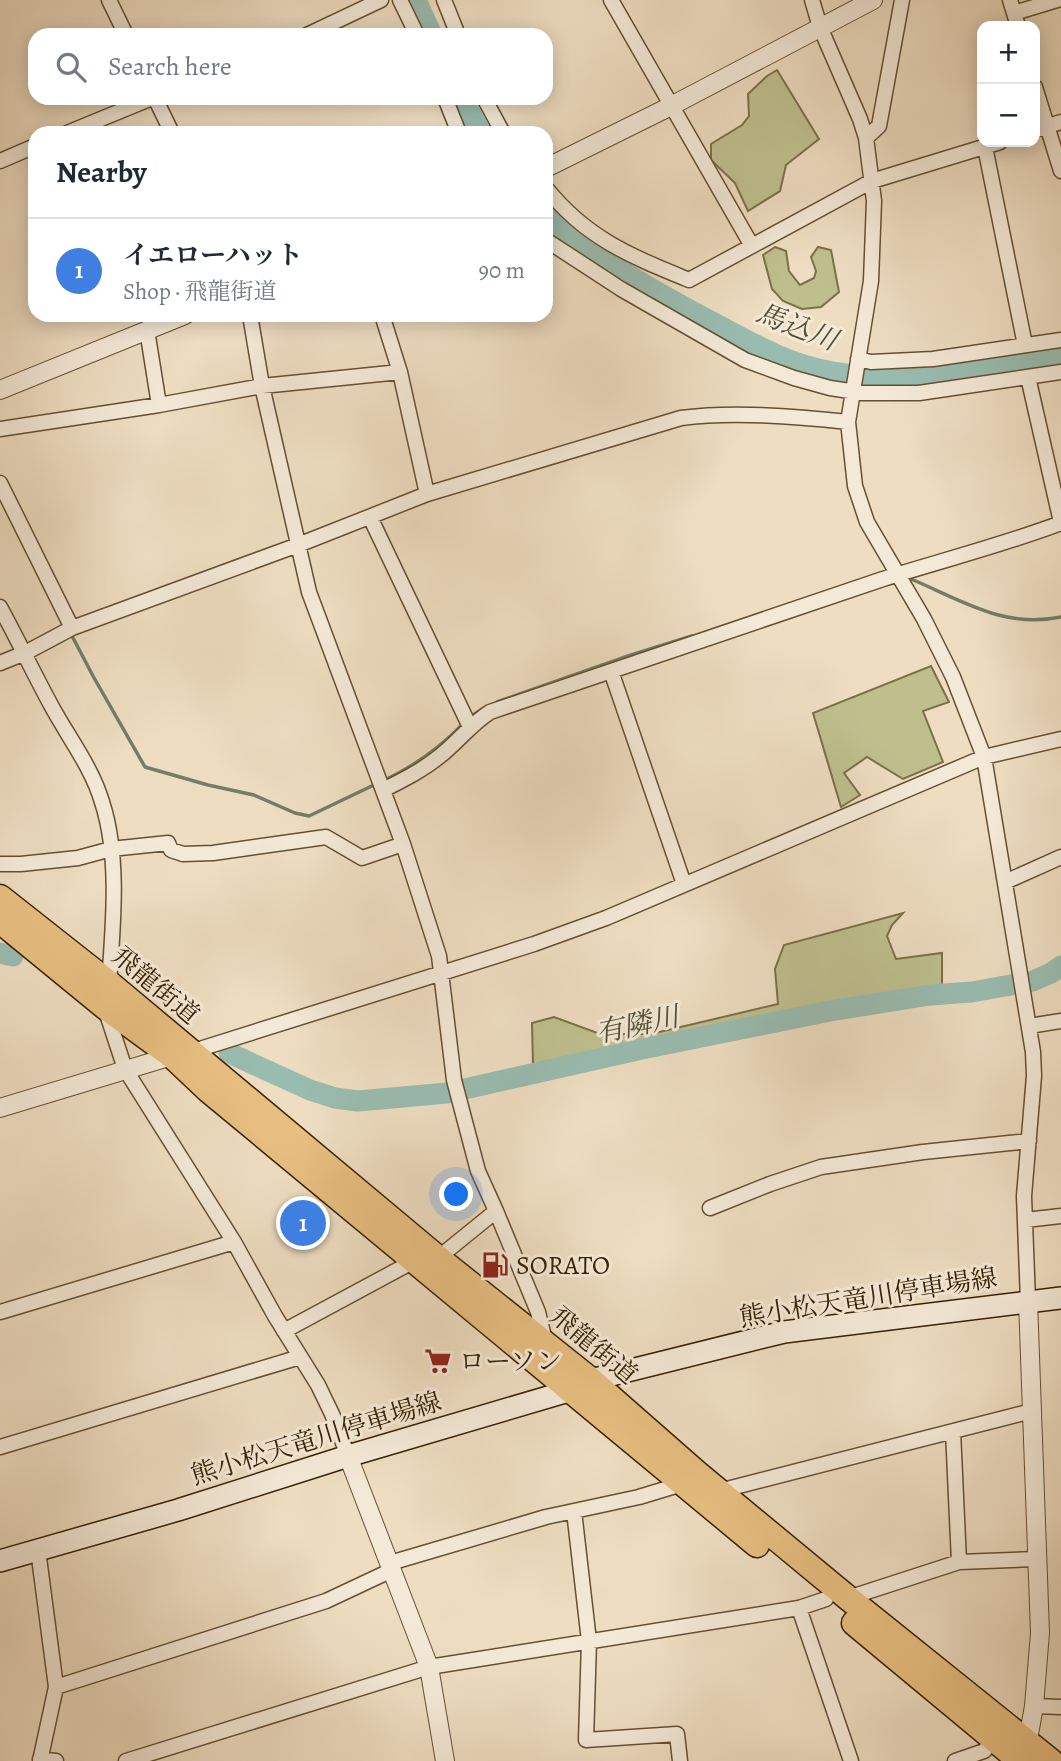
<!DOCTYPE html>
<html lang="en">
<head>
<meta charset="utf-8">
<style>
	:root { --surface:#fff; --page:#f6f6f7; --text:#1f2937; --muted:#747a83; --line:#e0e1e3; --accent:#8f2418 }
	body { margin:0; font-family:Alegreya,"Noto Serif JP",serif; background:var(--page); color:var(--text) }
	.controls { position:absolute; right:21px; top:21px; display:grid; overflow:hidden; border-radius:14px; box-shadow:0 4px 18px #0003 }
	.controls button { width:63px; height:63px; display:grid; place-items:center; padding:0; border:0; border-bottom:2px solid var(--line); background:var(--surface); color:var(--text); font:35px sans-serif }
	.you { position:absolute; left:457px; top:1195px; width:24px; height:24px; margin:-18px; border:5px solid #fff; border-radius:50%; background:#1a73e8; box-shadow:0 0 0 10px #1a73e833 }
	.badge { display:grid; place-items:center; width:46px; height:46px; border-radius:50%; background:var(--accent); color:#fff; font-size:23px; font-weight:700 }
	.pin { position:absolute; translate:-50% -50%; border:4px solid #fff; box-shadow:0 2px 7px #0006 }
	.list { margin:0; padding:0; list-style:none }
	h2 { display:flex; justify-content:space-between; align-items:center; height:91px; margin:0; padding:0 28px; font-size:30px }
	h2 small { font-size:23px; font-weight:400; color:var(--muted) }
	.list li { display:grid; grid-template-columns:46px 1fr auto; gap:21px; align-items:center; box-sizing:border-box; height:105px; padding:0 28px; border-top:2px solid var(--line) }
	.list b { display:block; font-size:26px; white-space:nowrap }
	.list p { margin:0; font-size:23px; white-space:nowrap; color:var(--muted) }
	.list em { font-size:23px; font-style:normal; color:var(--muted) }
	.icon { flex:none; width:38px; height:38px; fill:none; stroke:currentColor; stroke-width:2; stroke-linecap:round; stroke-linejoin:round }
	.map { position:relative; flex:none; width:1061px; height:1761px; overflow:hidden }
	.search { position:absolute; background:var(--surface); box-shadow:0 4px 18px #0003; left:28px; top:28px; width:525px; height:77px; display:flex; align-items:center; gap:18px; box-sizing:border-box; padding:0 24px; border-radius:21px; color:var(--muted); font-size:26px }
	.panel { position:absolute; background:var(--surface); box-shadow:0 4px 18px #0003; left:28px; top:126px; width:525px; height:196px; border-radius:21px }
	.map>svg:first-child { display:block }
	.green { fill:#bfbf8e; stroke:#7b7048; stroke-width:2 }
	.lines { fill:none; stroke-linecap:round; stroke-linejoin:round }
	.stream { stroke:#727e6a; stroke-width:3.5 }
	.river { stroke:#99bcb0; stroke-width:21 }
	.minor-casing { stroke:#655032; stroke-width:17 }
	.tertiary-casing { stroke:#655032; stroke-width:20 }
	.secondary-casing { stroke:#372102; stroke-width:24 }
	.trunk-casing { stroke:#372102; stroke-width:27 }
	.minor { stroke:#f4e9d7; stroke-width:14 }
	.tertiary { stroke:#f4e9d7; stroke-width:18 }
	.secondary { stroke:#f4e9d7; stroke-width:21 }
	.trunk { stroke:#e7be80; stroke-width:24 }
	.labels { text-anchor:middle; stroke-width:6; stroke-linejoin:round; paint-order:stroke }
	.street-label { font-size:26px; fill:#372102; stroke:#f4e9d7 }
	.poi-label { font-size:26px; fill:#372102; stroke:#f4e9d7; text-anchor:start }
	.water-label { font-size:28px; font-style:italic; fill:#545036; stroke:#f4e9d7 }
</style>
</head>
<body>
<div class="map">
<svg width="1061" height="1761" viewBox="0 0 1061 1761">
	<rect width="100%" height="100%" fill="#eeddc1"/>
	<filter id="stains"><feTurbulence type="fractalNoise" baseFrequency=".00286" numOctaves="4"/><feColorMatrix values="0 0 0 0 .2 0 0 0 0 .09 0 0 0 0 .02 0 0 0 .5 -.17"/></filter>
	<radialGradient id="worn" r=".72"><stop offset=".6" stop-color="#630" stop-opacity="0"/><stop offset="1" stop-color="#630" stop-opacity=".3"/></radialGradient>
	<path class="green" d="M 777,70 L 819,139 L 786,165 L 780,191 L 748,211 L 735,183 L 711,160 L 711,144 L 742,125 L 749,116 L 748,94 L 767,76 Z
		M 775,247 L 786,251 L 789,271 L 800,285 L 814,278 L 816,271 L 811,257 L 818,247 L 831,250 L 839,292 L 821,307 L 802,309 L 783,301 L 772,289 L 763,255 Z
		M 931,666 L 949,702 L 923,711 L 943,762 L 903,779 L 867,757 L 844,773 L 860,795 L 841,807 L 813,713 Z
		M 903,913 L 892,925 L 887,936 L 896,959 L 942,953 L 942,987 L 706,1030 L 533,1066 L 532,1023 L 554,1017 L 600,1034 L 651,1034 L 778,1004 L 775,969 L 784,945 Z"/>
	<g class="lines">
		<path class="stream" d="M 911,579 C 961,600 1004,629 1061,617
			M 71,634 L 93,676 L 145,767 L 208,785 L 254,795 L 295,813 L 309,816 L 376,784
			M 497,702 L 631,655 L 692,636
			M 470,717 L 484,708
			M 383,781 C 415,766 440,748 464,723"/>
		<path class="river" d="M 416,0 L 432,35
			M 462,98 L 481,133
			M 546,215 C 596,259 657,293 716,324 C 753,344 790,365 833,372 C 909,384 986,367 1061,356
			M 0,953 L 13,956
			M 229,1053 L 310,1090 L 335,1098 L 358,1101 L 447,1093 L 642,1049 L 830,1011 L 930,995 L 972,992 L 1033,981 L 1051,973 L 1061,966"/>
		<g class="minor-casing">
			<path id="minor" d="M 109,0 L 126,35
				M 400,0 L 417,35
				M 444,0 L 458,35
				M 611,0 L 752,246
				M 812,0 L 820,27 L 860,119 L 866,138 L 874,201 L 871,281 L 848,422 L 855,486 L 867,522 L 924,619 L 953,677 L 984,757 L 1033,1052 L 1034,1076 L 1024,1196 L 1028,1301
				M 1010,0 L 1018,26
				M 1014,13 L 1057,0
				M 307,35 L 381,0
				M 1035,87 L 1061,171
				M 155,98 L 172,133
				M 445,98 L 459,133
				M 484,98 L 503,133
				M 1035,130 L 1061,122
				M 67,133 L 152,98
				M 866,138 L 879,126 L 902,0
				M 985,147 L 1025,345
				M 0,161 L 35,146
				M 546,188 C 587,239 631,256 689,280 L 872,181 L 1000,142
				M 546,240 L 621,289 L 745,360 L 794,378 L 830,388 L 863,393 L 919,393 L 1061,372
				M 250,315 L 262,386 L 309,592 L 403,844 L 439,956 L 454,1080 L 478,1171 L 496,1211 L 438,1258
				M 382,315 L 400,372 L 427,494
				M 147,330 L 159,405
				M 858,359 L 871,362 L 933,359 L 1061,340
				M 1028,377 L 1061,522
				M 0,429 L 159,405 L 262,386 L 400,372
				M 0,483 L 72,628
				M 370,517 L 470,727
				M 0,607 C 18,640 34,674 52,707 C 69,738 92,768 102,802 C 120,857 113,926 109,983
				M 0,663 L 25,653 L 72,628 L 298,545 L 427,494 L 681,418 C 733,411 796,416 848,422
				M 611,671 L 684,884
				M 383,790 C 403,780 423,770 440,756 C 458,742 471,724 490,712 C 621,667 752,623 883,579 C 943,560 1003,545 1061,523
				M 0,864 L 21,864 L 78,858 L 111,849 L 168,843 L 171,850 L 183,854 L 213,853 L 326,837 L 362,858 L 403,844
				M 1005,882 L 1061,857
				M 105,1008 L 125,1069 L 234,1242 L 275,1316 L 318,1385 L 332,1414 L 348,1456
				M 1029,1026 L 1061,1021
				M 187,1053 L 534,944 L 606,918 L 984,757 L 1061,739
				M 710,1208 L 770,1184 L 821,1167 L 923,1152 L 1029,1141
				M 496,1211 L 538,1312 L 545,1341
				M 1025,1220 L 1061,1216
				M 0,1312 L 234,1242
				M 284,1331 L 414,1261
				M 953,1431 L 959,1562
				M 0,1447 L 300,1357
				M 719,1491 L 1032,1411
				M 574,1511 L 589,1641 L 586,1740 L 677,1734 L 680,1761
				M 38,1550 L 56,1687 L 40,1761
				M 390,1563 L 546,1517 L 639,1497 L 682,1484
				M 848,1598 L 959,1562 L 1037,1559
				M 799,1608 L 851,1761
				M 56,1687 L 326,1601 L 392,1570
				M 1034,1706 L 1061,1707
				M 40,1759 L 56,1761
				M 126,1761 L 429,1667 L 799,1608 L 826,1599
				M 955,1761 L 984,1751 L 994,1740"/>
		</g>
		<g class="tertiary-casing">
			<path id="tertiary" d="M 546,168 L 671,106 L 873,0
				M 0,390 L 185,315
				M 0,1108 L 172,1056
				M 348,1456 L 429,1667 L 445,1761
				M 1026,1751 L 1034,1706 L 1040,1633 L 1028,1301"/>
		</g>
		<g class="secondary-casing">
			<path id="secondary" d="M 0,1561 L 178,1510 L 348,1456 L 572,1390 L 591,1380 L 784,1332 L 1061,1298"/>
		</g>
		<g class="trunk-casing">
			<path id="trunk" d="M 0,897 L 109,983 L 438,1258 L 591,1380 L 697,1473 L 848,1598 L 1051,1761
				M 0,921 L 105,1007 L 172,1056 L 208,1090 L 757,1545
				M 854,1623 L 1020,1761"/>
		</g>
		<use href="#minor" class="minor"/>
		<use href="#tertiary" class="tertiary"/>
		<use href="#secondary" class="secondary"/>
		<use href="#trunk" class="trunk"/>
	</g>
	<defs>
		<g id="fuel-bare" transform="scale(2.1)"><path d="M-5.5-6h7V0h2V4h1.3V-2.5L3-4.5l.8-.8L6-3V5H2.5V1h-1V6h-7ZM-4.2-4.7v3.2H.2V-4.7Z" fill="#8f2418" stroke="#f4e9d7" stroke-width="2.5" paint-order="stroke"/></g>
		<g id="supermarket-bare" transform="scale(2.1)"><path d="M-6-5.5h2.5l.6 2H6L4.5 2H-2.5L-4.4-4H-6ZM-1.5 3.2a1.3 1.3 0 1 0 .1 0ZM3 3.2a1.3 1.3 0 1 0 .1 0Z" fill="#8f2418" stroke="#f4e9d7" stroke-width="2.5" paint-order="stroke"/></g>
	</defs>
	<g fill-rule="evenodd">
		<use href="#fuel-bare" x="495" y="1265"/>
		<use href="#supermarket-bare" x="438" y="1361"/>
	</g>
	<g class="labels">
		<g class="street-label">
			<text transform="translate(156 985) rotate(40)" y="9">飛龍街道</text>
			<text transform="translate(868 1297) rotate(-9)" y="9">熊小松天竜川停車場線</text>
			<text transform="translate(594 1345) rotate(40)" y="9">飛龍街道</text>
			<text transform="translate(316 1438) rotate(-17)" y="9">熊小松天竜川停車場線</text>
		</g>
		<g class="poi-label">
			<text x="516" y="1274">SORATO</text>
			<text x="459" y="1370">ローソン</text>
		</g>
		<g class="water-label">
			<text transform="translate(797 326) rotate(21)" y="10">馬込川</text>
			<text transform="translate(637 1024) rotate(-12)" y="10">有隣川</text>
		</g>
	</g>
	<rect width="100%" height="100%" filter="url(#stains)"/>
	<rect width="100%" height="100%" fill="url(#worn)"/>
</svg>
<div class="controls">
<button>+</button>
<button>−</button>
</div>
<div class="you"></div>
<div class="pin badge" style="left:303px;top:1223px;background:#3f7fe0">1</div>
<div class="search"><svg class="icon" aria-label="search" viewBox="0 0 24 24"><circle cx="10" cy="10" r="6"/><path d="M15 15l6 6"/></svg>Search here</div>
<section class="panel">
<h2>Nearby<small></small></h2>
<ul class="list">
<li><span class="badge" style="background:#3f7fe0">1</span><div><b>イエローハット</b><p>Shop · 飛龍街道</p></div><em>90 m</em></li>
</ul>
</section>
</div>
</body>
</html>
